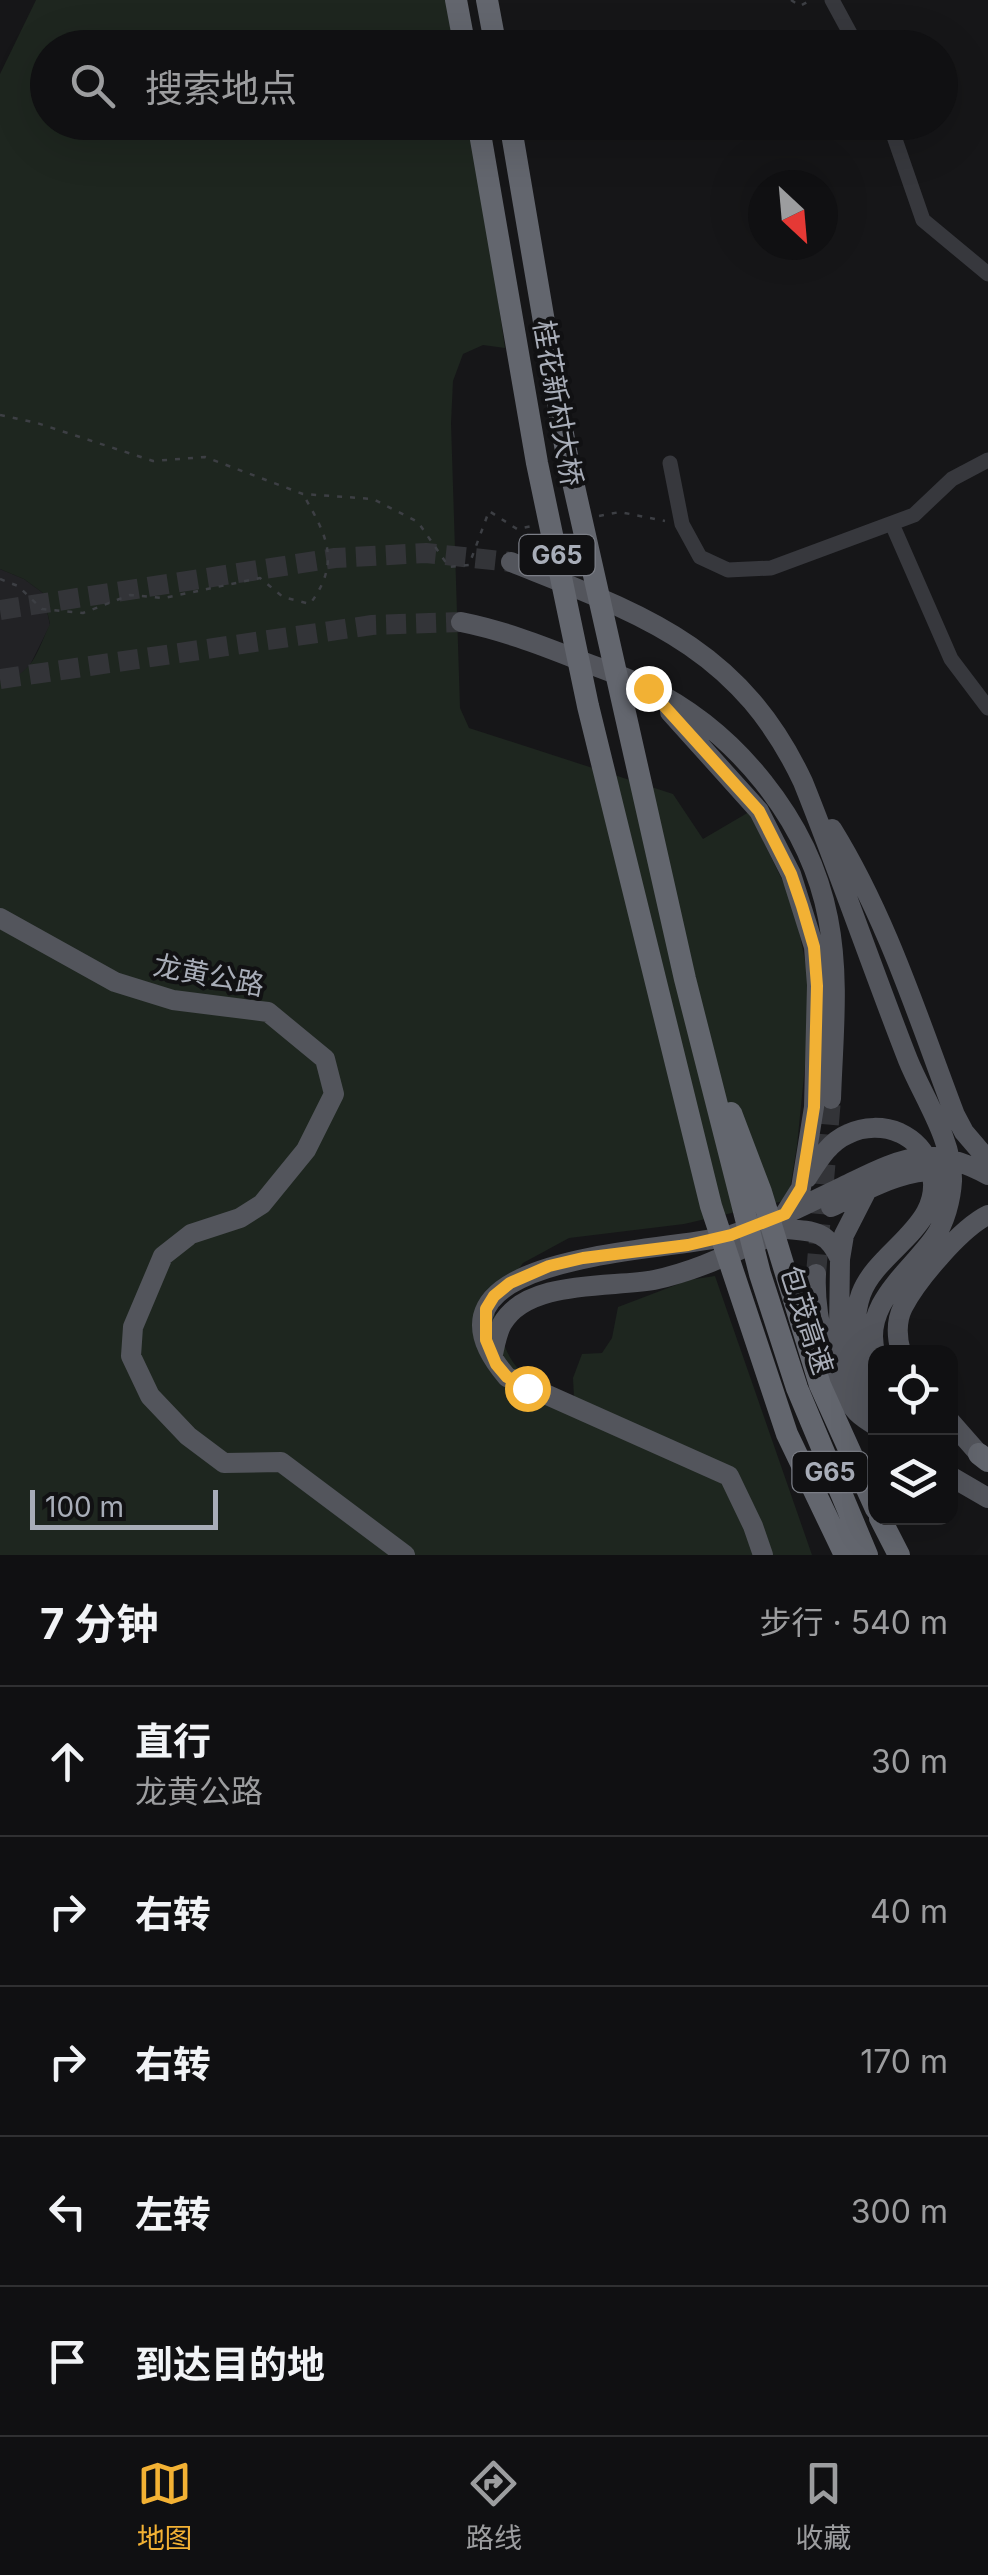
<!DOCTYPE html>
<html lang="zh">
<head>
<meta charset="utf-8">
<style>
	:root { --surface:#101012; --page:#1e1e20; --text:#f1f3f6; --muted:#9c9d9f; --line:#303032; --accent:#f2b134 }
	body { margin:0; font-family:Inter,"Noto Sans SC",sans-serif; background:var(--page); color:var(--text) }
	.controls { position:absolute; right:30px; bottom:30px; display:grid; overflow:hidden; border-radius:20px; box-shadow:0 10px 40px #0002 }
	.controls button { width:90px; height:90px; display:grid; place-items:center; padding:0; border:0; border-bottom:2px solid var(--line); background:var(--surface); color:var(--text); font:50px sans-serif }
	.compass { position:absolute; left:748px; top:170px; width:90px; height:90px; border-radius:50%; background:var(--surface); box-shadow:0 10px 40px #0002; rotate:154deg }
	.scale { position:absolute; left:30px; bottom:25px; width:188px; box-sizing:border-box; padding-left:10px; border:5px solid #a8adb8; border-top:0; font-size:28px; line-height:35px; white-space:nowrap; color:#a8adb8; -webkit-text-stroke:8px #111113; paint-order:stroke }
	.stop { position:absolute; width:30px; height:30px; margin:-22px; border:8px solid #f2b134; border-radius:50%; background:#fff }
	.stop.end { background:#f2b134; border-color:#fff; box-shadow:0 2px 10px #0008 }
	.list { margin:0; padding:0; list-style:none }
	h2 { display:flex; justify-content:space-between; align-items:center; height:130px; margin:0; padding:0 40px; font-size:42px }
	h2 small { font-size:32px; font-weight:400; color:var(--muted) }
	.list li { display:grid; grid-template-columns:65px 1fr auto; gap:30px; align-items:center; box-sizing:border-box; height:150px; padding:0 40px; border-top:2px solid var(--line) }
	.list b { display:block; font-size:38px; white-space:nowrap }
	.list p { margin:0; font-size:32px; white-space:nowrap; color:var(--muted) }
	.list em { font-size:32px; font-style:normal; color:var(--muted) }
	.icon { flex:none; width:55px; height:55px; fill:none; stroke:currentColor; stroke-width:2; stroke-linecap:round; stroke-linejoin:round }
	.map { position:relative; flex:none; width:988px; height:1555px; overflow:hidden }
	.search { position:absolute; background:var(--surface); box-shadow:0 10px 40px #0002; left:30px; right:30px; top:30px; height:110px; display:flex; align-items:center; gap:25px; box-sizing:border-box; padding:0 35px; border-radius:55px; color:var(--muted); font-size:38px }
	.sheet { height:880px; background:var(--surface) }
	nav { display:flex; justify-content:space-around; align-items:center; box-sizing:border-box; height:140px; border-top:2px solid var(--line); background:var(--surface); font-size:28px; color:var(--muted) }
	nav a { display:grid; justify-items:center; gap:5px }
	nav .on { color:var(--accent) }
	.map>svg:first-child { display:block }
	.built { fill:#222225 }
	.green { fill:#1e261f }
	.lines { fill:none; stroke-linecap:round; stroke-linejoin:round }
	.major-tunnel { stroke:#333438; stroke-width:20; stroke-dasharray:20 10; stroke-linecap:butt }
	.path { stroke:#3d3f44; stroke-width:2.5; stroke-dasharray:5 8; stroke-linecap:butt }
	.minor { stroke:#37383d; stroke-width:15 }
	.major { stroke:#53555c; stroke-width:20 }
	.highway { stroke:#63666e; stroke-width:22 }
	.route { stroke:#f2b134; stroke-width:12 }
	.labels { text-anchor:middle; stroke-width:8; stroke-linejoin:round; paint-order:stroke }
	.shield { fill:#111113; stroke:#7b7e86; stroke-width:2.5 }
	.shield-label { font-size:25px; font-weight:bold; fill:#a8adb8 }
	.street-label { font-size:28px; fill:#a8adb8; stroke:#111113 }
</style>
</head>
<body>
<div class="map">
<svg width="988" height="1555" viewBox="0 0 988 1555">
	<rect width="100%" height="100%" fill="#161618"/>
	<path class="built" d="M 0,569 L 24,579 L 43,593 L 50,625 L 27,671 L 21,677 L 0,682 Z"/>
	<path class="green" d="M 36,0 L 454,0 L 462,47 L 48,48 L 48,122 L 472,123 L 505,348 L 483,345 L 463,354 L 453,381 L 451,423 L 460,708 L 469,728 L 673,794 L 703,839 L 749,812 L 793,902 L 812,995 L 797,1146 L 788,1200 L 684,1224 L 569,1238 L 523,1263 L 493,1305 C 506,1362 515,1381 574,1397 L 573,1378 L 582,1354 L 602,1353 L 612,1338 L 618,1307 L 689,1280 L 715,1276 L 812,1555 L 0,1555 L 0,682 C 34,674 36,653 50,624 L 43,593 L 24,579 L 0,569 L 0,74 Z"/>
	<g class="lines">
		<path class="major-tunnel" d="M 0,610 L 335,558 L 426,553 L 511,562
			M 0,679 L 372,625 L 461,622
			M 816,1274 L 831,1099"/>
		<path class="path" d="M 791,0 L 800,6 L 811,0
			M 0,415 L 37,423 L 153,461 L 205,457 L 303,494 L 373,499 L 418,522 L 449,567 L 469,565 L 489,511 L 517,529 L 532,526
			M 599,516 L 620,512 L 665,521
			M 0,579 L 18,586 L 42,609 L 83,613 L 130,595 L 164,598 L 260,578 L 283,597 L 310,604 C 341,562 327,536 304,496"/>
		<path class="minor" d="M 832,0 L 858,48
			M 889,122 L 923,220 L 988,274
			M 670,463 L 682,524 L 700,557 L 728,570 L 771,568 L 914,515 L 952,479 L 988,460
			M 892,524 L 951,659 L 988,708"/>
		<path class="major" d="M 511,562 C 641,614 739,646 803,782 C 840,874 872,968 908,1060 C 923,1097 953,1140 952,1181 C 951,1199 945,1223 934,1238 C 910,1272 860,1306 876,1355
			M 461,622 C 501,630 538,644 576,659 C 599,668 624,676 646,687 C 735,730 809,820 828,918 C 840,978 833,1038 831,1099
			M 670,712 L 759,811 L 791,874 L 814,947 L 817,985 L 814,1107 L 801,1188 L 786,1212
			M 832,829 C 887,918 918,1018 955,1115 L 964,1132 L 988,1160
			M 0,918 L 115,982 L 173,1000 L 268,1012 L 325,1059 L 334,1094 L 306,1150 L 262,1204 L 240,1218 L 191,1234 L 163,1256 L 133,1327 L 131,1356 L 150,1396 L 188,1436 L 224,1463 L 281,1462 L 405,1555
			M 807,1178 C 818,1161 829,1142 848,1134 C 864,1126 884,1126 900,1133 C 915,1140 925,1152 930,1166 C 949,1225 878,1248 861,1294 C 850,1326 857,1362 876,1390
			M 867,1190 L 844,1235 L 840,1259 L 839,1332 L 845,1362 L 876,1413
			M 831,1207 C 867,1190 908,1165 950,1172
			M 787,1229 C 815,1231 828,1232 840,1259
			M 816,1274 C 814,1313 828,1381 856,1411 C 861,1417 869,1421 876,1426
			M 901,1352 C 897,1338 896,1321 903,1307 C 917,1280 961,1228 988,1215
			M 493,1354 C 495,1345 497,1333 502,1324 C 527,1279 611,1288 654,1280 C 693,1272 728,1255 764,1239
			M 950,1421 L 979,1454
			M 950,1476 L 988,1498
			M 763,1555 L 753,1526 L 729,1476 L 507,1377 C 399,1251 672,1253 731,1235 C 770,1223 807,1204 844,1186 C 869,1174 894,1160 922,1157 C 946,1155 968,1164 988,1175"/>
		<path class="highway" d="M 456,0 L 465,48
			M 487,0 L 496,48
			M 478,122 L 537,463 L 588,706 L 711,1206 L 787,1434 L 845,1555
			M 510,122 L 566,451 L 685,979 L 760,1274 L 797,1388 L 867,1555
			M 731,1113 L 761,1192 L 820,1385 L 876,1509
			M 979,1454 L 988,1461
			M 880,1518 L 899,1555"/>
	</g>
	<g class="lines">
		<path class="route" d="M 527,1388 L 507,1377 L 496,1364 L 486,1340 L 486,1309 L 494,1296 L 510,1283 L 549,1266 L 583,1258 L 688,1245 L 731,1235 L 785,1214 L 801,1188 L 814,1107 L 817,986 L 814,947 L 802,906 L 791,874 L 759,811 L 648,688"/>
	</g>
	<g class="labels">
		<g class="shield">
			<rect x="519.5" y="535" width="75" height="40" rx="8"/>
			<rect x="792.5" y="1452" width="75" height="40" rx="8"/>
		</g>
		<g class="shield-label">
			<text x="557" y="564">G65</text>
			<text x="830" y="1481">G65</text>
		</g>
		<g class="street-label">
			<text transform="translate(558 403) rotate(80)" y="10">桂花新村大桥</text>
			<text transform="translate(209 975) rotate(11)" y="10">龙黄公路</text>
			<text transform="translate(807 1320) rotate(72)" y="10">包茂高速</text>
		</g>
	</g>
</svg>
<div class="controls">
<button><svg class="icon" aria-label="locate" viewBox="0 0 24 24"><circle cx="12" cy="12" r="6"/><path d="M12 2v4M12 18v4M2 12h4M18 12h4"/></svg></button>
<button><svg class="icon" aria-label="layers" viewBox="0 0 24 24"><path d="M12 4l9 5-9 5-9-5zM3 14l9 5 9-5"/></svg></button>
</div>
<svg class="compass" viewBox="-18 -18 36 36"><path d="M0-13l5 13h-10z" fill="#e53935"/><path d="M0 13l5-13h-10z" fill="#9c9d9f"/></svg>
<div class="scale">100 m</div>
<div class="stop" style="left:527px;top:1388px"></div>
<div class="stop end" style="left:648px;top:688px"></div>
<div class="search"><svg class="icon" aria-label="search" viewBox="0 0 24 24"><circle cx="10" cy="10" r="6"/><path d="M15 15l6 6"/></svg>搜索地点</div>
</div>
<section class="sheet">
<h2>7 分钟<small>步行 · 540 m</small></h2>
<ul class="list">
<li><svg class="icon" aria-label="ahead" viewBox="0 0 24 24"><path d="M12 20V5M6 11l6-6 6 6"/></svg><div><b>直行</b><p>龙黄公路</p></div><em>30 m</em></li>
<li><svg class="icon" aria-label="right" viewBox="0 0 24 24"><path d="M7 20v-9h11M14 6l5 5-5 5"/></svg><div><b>右转</b></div><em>40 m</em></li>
<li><svg class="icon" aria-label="right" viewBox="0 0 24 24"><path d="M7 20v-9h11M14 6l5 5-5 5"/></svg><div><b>右转</b></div><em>170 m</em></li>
<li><svg class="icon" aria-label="left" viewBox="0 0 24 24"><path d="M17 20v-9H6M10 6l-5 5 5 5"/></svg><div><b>左转</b></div><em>300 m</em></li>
<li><svg class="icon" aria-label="arrive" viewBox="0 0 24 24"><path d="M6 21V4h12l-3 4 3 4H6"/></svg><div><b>到达目的地</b></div></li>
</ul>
</section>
<nav>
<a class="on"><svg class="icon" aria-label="map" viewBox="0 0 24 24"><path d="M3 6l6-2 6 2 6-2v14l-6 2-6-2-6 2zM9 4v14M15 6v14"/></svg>地图</a>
<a><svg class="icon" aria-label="directions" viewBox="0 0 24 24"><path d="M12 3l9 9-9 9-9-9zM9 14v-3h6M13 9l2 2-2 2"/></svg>路线</a>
<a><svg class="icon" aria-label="saved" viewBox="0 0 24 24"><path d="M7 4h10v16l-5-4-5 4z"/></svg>收藏</a>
</nav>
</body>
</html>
